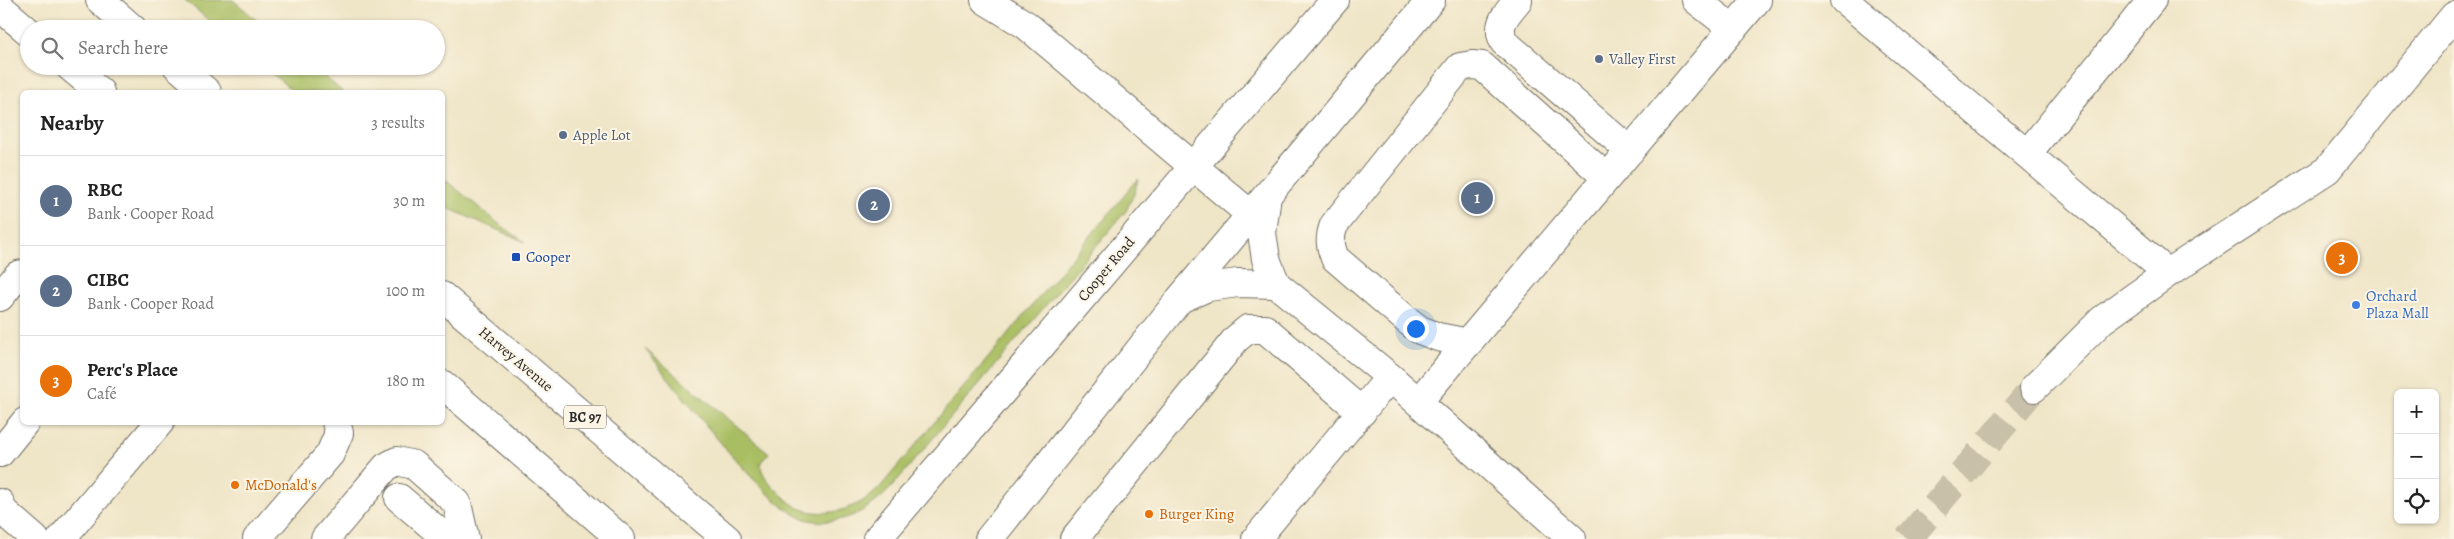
<!DOCTYPE html>
<html lang="en">
<head>
<meta charset="utf-8">
<style>
	:root { --surface:#fff; --page:#f6f6f6; --text:#222; --muted:#767676; --line:#e0e0e0; --accent:#0b8043 }
	body { margin:0; font-family:Alegreya,serif; background:var(--page); color:var(--text) }
	.controls { position:absolute; right:15px; bottom:15px; display:grid; overflow:hidden; border-radius:8px; box-shadow:0 1px 4px #0004 }
	.controls button { width:45px; height:45px; display:grid; place-items:center; padding:0; border:0; border-bottom:1px solid var(--line); background:var(--surface); color:var(--text); font:25px sans-serif }
	.you { position:absolute; left:1415px; top:328px; width:18px; height:18px; margin:-12px; border:4px solid #fff; border-radius:50%; background:#1a73e8; box-shadow:0 0 0 8px #1a73e833 }
	.badge { display:grid; place-items:center; width:32px; height:32px; border-radius:50%; background:var(--accent); color:#fff; font-size:16px; font-weight:700 }
	.pin { position:absolute; translate:-50% -50%; border:2px solid #fff; box-shadow:0 1px 5px #0006 }
	.list { margin:0; padding:0; list-style:none }
	h2 { display:flex; justify-content:space-between; align-items:center; height:65px; margin:0; padding:0 20px; font-size:21px }
	h2 small { font-size:16px; font-weight:400; color:var(--muted) }
	.list li { display:grid; grid-template-columns:32px 1fr auto; gap:15px; align-items:center; box-sizing:border-box; height:90px; padding:0 20px; border-top:1px solid var(--line) }
	.list b { display:block; font-size:19px; white-space:nowrap }
	.list p { margin:0; font-size:16px; white-space:nowrap; color:var(--muted) }
	.list em { font-size:16px; font-style:normal; color:var(--muted) }
	.icon { flex:none; width:28px; height:28px; fill:none; stroke:currentColor; stroke-width:2; stroke-linecap:round; stroke-linejoin:round }
	.map { position:relative; flex:none; width:2454px; height:539px; overflow:hidden }
	.search { position:absolute; background:var(--surface); box-shadow:0 1px 4px #0004; left:20px; top:20px; width:425px; height:55px; display:flex; align-items:center; gap:12px; box-sizing:border-box; padding:0 18px; border-radius:28px; color:var(--muted); font-size:19px }
	.panel { position:absolute; background:var(--surface); box-shadow:0 1px 4px #0004; left:20px; top:90px; width:425px; height:335px; border-radius:8px }
	.map>svg:first-child { display:block }
	.green { fill:#a9be62; stroke:#6a7446 }
	.lines { fill:none; stroke-linecap:round; stroke-linejoin:round }
	.minor-tunnel { stroke:#c8c0a8; stroke-width:28; stroke-dasharray:28 14; stroke-linecap:butt }
	.minor-casing { stroke:#706c62; stroke-width:30 }
	.major-casing { stroke:#706c62; stroke-width:30 }
	.highway-casing { stroke:#706c62; stroke-width:30 }
	.minor { stroke:#fff; stroke-width:28 }
	.major { stroke:#fff; stroke-width:28 }
	.highway { stroke:#fff; stroke-width:28 }
	.service-dot { fill:#5c6f8a; stroke:#fcf5e5; stroke-width:2 }
	.transit-dot { fill:#1a4fb4; stroke:#fcf5e5; stroke-width:2 }
	.shop-dot { fill:#3f7fe0; stroke:#fcf5e5; stroke-width:2 }
	.food-dot { fill:#e8710a; stroke:#fcf5e5; stroke-width:2 }
	.labels { text-anchor:middle; stroke-width:4; stroke-linejoin:round; paint-order:stroke }
	.shield { fill:#fcf5e5; stroke:#6a6863; stroke-width:1 }
	.shield-label { font-size:14px; font-weight:bold; fill:#2b2b2b }
	.service-label { font-size:15px; fill:#4e5e75; stroke:#fcf5e5; text-anchor:start }
	.transit-label { font-size:15px; fill:#164399; stroke:#fcf5e5; text-anchor:start }
	.street-label { font-size:15px; fill:#2b2b2b; stroke:#fcf5e5 }
	.shop-label { font-size:15px; fill:#366cbe; stroke:#fcf5e5; text-anchor:start }
	.food-label { font-size:15px; fill:#c56008; stroke:#fcf5e5; text-anchor:start }
</style>
</head>
<body>
<div class="map">
<svg width="2454" height="539" viewBox="0 0 2454 539">
	<rect width="100%" height="100%" fill="#fcf5e5"/>
	<filter id="ink" filterUnits="userSpaceOnUse"><feTurbulence type="fractalNoise" baseFrequency=".02" numOctaves="2"/><feDisplacementMap in="SourceGraphic" scale="10" xChannelSelector="R" yChannelSelector="G"/><feConvolveMatrix kernelMatrix="1 2 1 2 8 2 1 2 1" color-interpolation-filters="sRGB"/></filter>
	<filter id="wash" filterUnits="userSpaceOnUse"><feTurbulence type="fractalNoise" baseFrequency=".0096" numOctaves="4" result="noise"/><feDisplacementMap in="SourceGraphic" scale="20" xChannelSelector="R" yChannelSelector="G"/><feGaussianBlur stdDeviation="1.12" result="paint"/><feColorMatrix in="noise" values="0 0 0 0 0 0 0 0 0 0 0 0 0 0 0 0 0 1.4 0 .05"/><feComposite in="paint" operator="in"/></filter>
	<g filter="url(#wash)">
		<rect width="100%" height="100%" fill="#efe5c7"/>
		<path class="green" d="M 185,0 L 233,0 L 267,29 L 219,29 Z
			M 263,66 L 312,66 L 343,92 L 294,92 Z
			M 442,177 L 499,224 L 525,242 L 443,206 Z
			M 1138,179 L 1135,192 L 1126,211 L 890,489 C 868,512 837,528 805,519 C 764,507 676,386 645,349 L 769,453 L 761,462 C 760,473 768,481 775,488 C 782,495 790,504 799,508 C 827,520 862,507 881,486 Z"/>
	</g>
	<g filter="url(#ink)">
		<g class="lines">
			<path class="minor-tunnel" d="M 1908,539 L 2034,388"/>
			<g class="minor-casing">
				<path id="minor" d="M 985,0 L 1026,25 L 1251,215
					M 1518,0 C 1507,14 1495,24 1504,42 L 1630,151
					M 1696,0 L 1733,29
					M 1844,0 L 2168,273 L 2102,320 L 2034,388
					M 2027,154 L 2152,0
					M 1267,196 L 1262,233 L 1266,259 L 1276,284 L 1390,377 L 1572,539
					M 2168,273 L 2327,170 L 2454,16
					M 0,297 L 18,275 L 22,274
					M 1180,299 L 1208,287 L 1238,283 L 1276,284
					M 1469,343 L 1438,337 L 1420,330 L 1408,321 L 1335,258 C 1330,246 1329,238 1334,225 L 1460,67 L 1472,65 L 1482,66 L 1607,178
					M 1418,402 L 1757,0
					M 0,453 L 25,422
					M 399,498 L 447,539
					M 0,503 L 3,511 L 35,539
					M 61,539 L 160,422
					M 257,539 L 330,454 L 339,433 L 336,422
					M 325,539 L 386,467 L 397,461 L 414,465 L 457,503 L 465,539
					M 1074,539 L 1236,339 L 1248,329 L 1265,329 L 1362,412
					M 1256,539 L 1390,377"/>
			</g>
			<g class="major-casing">
				<path id="major" d="M 877,539 L 1335,0
					M 989,539 L 1180,299 L 1431,0"/>
			</g>
			<g class="highway-casing">
				<path id="highway" d="M 100,0 L 133,29
					M 0,7 L 29,32
					M 69,66 L 100,92
					M 177,66 L 207,92
					M 442,296 L 727,539
					M 442,384 L 621,539"/>
			</g>
			<use href="#minor" class="minor"/>
			<use href="#major" class="major"/>
			<use href="#highway" class="highway"/>
		</g>
	</g>
	<g class="service-dot">
		<circle cx="1599" cy="59" r="5"/>
		<circle cx="563" cy="135" r="5"/>
	</g>
	<rect class="transit-dot" x="511" y="252" width="10" height="10" rx="2.5"/>
	<circle class="shop-dot" cx="2356" cy="305" r="5"/>
	<g class="food-dot">
		<circle cx="235" cy="485" r="5"/>
		<circle cx="1149" cy="514" r="5"/>
	</g>
	<g class="labels">
		<rect class="shield" x="564" y="405.5" width="42" height="23" rx="4"/>
		<g class="shield-label">
			<text x="585" y="422">BC 97</text>
		</g>
		<g class="service-label">
			<text x="1609" y="64">Valley First</text>
			<text x="573" y="140">Apple Lot</text>
		</g>
		<g class="transit-label">
			<text x="526" y="262">Cooper</text>
		</g>
		<g class="street-label">
			<text transform="translate(1106 269) rotate(-50)" y="5">Cooper Road</text>
			<text transform="translate(516 359) rotate(40)" y="5">Harvey Avenue</text>
		</g>
		<g class="shop-label">
			<text x="2366" y="301">Orchard<tspan x="2366" dy="17">Plaza Mall</tspan></text>
		</g>
		<g class="food-label">
			<text x="245" y="490">McDonald's</text>
			<text x="1159" y="519">Burger King</text>
		</g>
	</g>
</svg>
<div class="controls">
<button>+</button>
<button>−</button>
<button><svg class="icon" aria-label="locate" viewBox="0 0 24 24"><circle cx="12" cy="12" r="6"/><path d="M12 2v4M12 18v4M2 12h4M18 12h4"/></svg></button>
</div>
<div class="you"></div>
<div class="pin badge" style="left:1477px;top:198px;background:#5c6f8a">1</div>
<div class="pin badge" style="left:874px;top:205px;background:#5c6f8a">2</div>
<div class="pin badge" style="left:2342px;top:258px;background:#e8710a">3</div>
<div class="search"><svg class="icon" aria-label="search" viewBox="0 0 24 24"><circle cx="10" cy="10" r="6"/><path d="M15 15l6 6"/></svg>Search here</div>
<section class="panel">
<h2>Nearby<small>3 results</small></h2>
<ul class="list">
<li><span class="badge" style="background:#5c6f8a">1</span><div><b>RBC</b><p>Bank · Cooper Road</p></div><em>30 m</em></li>
<li><span class="badge" style="background:#5c6f8a">2</span><div><b>CIBC</b><p>Bank · Cooper Road</p></div><em>100 m</em></li>
<li><span class="badge" style="background:#e8710a">3</span><div><b>Perc's Place</b><p>Café</p></div><em>180 m</em></li>
</ul>
</section>
</div>
</body>
</html>
